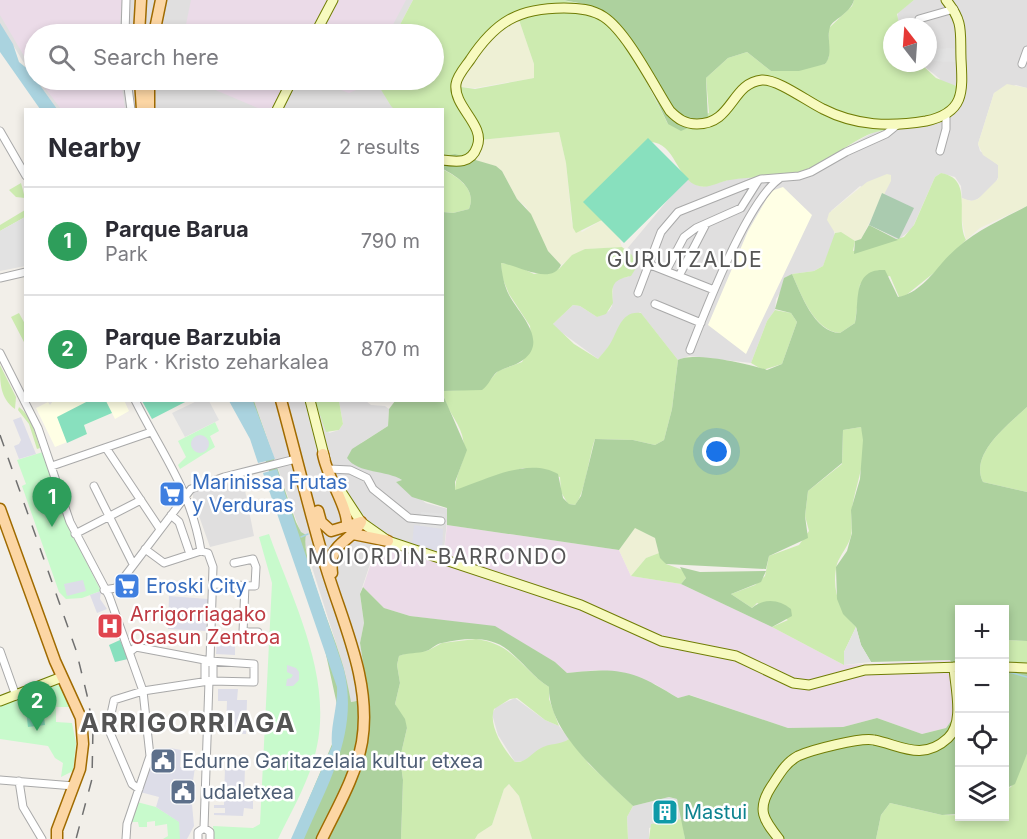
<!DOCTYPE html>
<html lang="en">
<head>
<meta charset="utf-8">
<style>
	:root { --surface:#fff; --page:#f7f7f7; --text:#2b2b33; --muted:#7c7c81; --line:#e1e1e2; --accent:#0b8043 }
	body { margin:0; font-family:Inter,sans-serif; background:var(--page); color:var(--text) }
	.controls { position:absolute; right:18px; bottom:18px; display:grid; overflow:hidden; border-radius:0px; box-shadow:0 3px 9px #0003 }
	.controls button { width:54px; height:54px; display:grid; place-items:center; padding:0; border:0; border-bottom:2px solid var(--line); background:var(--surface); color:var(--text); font:30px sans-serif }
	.compass { position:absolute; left:883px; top:18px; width:54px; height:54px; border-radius:50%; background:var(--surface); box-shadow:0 3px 9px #0003; rotate:343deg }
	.you { position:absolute; left:717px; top:452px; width:21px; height:21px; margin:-15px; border:4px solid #fff; border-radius:50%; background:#1a73e8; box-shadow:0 0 0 9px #1a73e833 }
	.badge { display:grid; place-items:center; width:39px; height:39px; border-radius:50%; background:var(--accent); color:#fff; font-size:20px; font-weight:700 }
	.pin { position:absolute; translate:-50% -50px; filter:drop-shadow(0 2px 3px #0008) }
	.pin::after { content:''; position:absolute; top:32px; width:21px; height:18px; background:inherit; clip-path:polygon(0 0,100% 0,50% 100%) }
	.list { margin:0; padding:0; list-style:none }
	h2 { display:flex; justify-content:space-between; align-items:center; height:78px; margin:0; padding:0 24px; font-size:26px }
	h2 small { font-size:20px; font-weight:400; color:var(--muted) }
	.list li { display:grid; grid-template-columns:39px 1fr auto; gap:18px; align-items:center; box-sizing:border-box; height:108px; padding:0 24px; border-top:2px solid var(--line) }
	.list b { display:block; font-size:22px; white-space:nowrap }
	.list p { margin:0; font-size:20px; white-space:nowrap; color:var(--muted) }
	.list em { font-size:20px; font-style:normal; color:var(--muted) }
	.icon { flex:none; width:33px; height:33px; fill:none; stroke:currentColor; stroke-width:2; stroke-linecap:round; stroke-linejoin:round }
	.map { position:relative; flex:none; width:1027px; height:839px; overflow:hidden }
	.search { position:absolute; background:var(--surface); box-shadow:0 3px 9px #0003; left:24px; top:24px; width:420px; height:66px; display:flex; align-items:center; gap:15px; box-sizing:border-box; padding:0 21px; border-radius:33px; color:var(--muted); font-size:22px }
	.panel { position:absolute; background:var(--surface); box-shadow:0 3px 9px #0003; left:24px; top:108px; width:420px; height:294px; border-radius:0px }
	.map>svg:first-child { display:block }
	.residential { fill:#e0dfdf }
	.industrial { fill:#ebdbe8 }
	.education { fill:#ffffe5 }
	.farmland { fill:#eef0d5 }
	.grass { fill:#cdebb0; fill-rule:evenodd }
	.forest { fill:#add19e }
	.cemetery { fill:#aacbaf }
	.park { fill:#c8facc }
	.pitch { fill:#88e0be }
	.parking { fill:#e2e2e2 }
	.plaza { fill:#dddde8 }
	.water { fill:#aad3df }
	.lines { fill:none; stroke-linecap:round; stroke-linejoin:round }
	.stream { stroke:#aad3df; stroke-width:1.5 }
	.street-casing { stroke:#a9a9a9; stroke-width:9 }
	.secondary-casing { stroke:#707d05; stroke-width:11 }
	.primary-casing { stroke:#a06b00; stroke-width:13 }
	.street { stroke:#fff; stroke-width:7 }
	.secondary { stroke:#f7fabf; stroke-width:9 }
	.primary { stroke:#fcd6a4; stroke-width:10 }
	.rail { stroke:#707070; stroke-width:1.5; stroke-dasharray:12 12; stroke-linecap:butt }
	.labels { text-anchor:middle; stroke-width:5; stroke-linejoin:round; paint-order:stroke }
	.shop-label { font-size:20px; fill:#366cbe; stroke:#fff; text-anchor:start }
	.health-label { font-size:20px; fill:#be3a42; stroke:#fff; text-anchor:start }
	.service-label { font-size:20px; fill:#4e5e75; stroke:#fff; text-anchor:start }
	.culture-label { font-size:20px; fill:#0d838f; stroke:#fff; text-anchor:start }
	.neighbourhood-label { font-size:21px; letter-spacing:1.5px; fill:#555; stroke:#fff }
	.district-label { font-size:26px; font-weight:bold; letter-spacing:1.5px; fill:#555; stroke:#fff }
</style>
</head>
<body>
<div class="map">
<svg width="1027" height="839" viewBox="0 0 1027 839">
	<rect width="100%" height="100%" fill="#f2efe9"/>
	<path class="residential" d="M 0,0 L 413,0 L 395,34 L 34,34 L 34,80 L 375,80 L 394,109 L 56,109 L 37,84 L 0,24 Z
		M 914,0 L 1027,0 L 1027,88 L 1016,85 L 994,93 L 978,144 L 980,151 L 998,165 L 999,175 L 996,182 L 984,195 L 974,201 L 966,200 L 962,198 L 961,186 L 955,177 L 941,173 L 935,177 L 912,229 L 898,240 L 870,224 L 882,196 L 860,186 L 831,211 L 835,237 L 823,266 L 814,271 L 792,274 L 776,299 L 775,310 L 767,321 L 751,363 L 689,356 L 678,360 L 640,312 L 598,359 L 554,327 L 553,324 L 573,305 L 580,306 L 597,317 L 609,311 L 612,306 L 613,284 L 619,278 L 628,277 L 636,268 L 635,260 L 626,250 L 687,177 L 694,184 L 703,187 L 732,179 L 801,172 L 874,132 L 932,125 L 949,118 L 940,79 L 920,63 L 928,63 L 928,27 L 907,27 L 897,20 L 898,12 Z
		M 254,401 L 315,401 L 329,433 L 339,430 L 343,424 L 339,401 L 366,401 L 371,405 L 385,406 L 389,409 L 388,426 L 361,443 L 369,470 L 392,473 L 402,480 L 396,482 L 426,503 L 448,509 L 443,562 L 376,546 L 360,594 L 364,623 L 360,643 L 367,688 L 362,700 L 350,702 L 340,656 L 304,542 Z
		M 243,480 L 254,536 L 210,547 L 193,499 L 193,492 L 223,482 L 225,484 Z
		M 515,698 L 545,720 L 559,726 L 569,739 L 563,743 L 544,747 L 524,761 L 515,762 L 498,735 L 492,714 L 496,707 Z
		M 669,797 L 677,799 L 682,819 L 649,828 L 649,839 L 628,839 L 627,817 L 633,806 Z"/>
	<path class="industrial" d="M 0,0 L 122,0 L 119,34 L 34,34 L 34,73 L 0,15 Z
		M 191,0 L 406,0 L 388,34 L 184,34 Z
		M 39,80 L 121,80 L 125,109 L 61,109 Z
		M 192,80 L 304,80 L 272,110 L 260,109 Z
		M 314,80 L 365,80 L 361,88 L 349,93 Z
		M 447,525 L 619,550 L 631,576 L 681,584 L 772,627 L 844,665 L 950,660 L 959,679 L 954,717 L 946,728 L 922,734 L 877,718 L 843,727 L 788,728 L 690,695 L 678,698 L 655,684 L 598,670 L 567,673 L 555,662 L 495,627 L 410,616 L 384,608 L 363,587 L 377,545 L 443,562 Z"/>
	<path class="education" d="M 783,187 L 812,215 L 746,354 L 708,325 L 748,231 L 771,191 Z
		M 124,400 L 129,411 L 115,419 L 112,413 L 84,425 L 87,434 L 55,447 L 36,408 L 48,402 L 50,405 L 53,401 Z"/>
	<path class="farmland" d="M 518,17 L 534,64 L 534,78 L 475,88 L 461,87 L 463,76 L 492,37 Z
		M 1007,84 L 1027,88 L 1027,206 L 980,228 L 966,240 L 960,211 L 962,198 L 971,201 L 978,199 L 998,179 L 998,165 L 983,155 L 978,144 L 994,93 Z
		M 559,132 L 566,163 L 572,224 L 582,232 L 602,220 L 618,236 L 622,247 L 585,249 L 561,265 L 548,251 L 526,207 L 517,199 L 502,171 L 496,166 L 470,160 L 480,140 Z
		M 887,174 L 891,175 L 891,181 L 861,239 L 855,241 L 839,232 L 835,233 L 827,220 L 829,213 L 867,182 Z
		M 635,527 L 655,538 L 659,553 L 646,558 L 631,576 L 619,550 Z
		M 509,784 L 519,796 L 532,839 L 475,839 L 478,834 L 492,825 L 504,789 Z"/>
	<path class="grass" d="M 413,0 L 563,0 C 569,2 578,2 585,5 C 615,14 654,96 668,124 L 709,113 L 706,78 L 728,58 L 747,52 L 771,71 L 825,64 L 829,57 L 829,28 L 852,6 L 854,0 L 914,0 L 897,14 L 899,24 L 907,27 L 892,27 L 892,63 L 920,63 L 936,78 L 959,87 L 958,108 C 940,133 902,126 876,132 C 864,134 827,160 812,167 C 787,179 757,175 730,180 C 720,181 709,189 699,186 C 676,181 676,141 649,142 L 602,220 L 576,233 L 573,228 L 566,163 L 559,132 L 480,140 L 470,160 L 443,156 L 442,110 L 394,109 L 391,106 L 375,80 L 434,80 L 434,34 L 395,34 ZM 518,17 L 534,64 L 534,78 L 475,89 L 461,87 C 461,63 500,30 518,17 Z
		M 442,169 C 458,177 477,189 469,209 L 453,213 L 443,212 Z
		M 941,173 C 975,179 954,217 966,240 L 935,272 L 905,296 L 899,297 L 890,276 L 860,284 L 855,323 L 840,333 C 814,331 801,294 792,274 L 814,271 L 823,266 L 835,233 L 841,232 L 855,241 L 853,251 L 904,237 L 914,225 L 935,177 Z
		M 21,183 L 25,198 L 16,197 L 9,190 Z
		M 25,210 L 25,217 L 0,231 L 0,225 Z
		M 622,247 L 632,255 L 636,268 L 631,276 C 613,280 611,284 613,303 L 606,314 L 597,317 L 580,306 L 573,305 L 553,324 L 574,344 L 598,359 C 602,354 607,349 610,344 C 618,331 621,310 641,313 L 678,360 L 672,409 L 664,440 L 655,445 L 633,440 L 595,439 C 589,455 585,495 575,505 L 568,504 L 561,492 L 560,477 L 523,468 L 455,491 C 456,467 469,462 462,435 C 458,420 444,407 443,391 L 482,389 L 498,371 L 522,362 L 532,346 L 530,326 L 509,294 L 502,277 L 501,263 L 515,265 L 534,274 L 559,269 L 572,255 L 585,249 Z
		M 775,310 L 791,313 L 797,322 L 782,364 L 763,370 L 751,363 L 767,321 Z
		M 19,313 L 25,324 L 25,344 L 11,317 Z
		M 0,365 L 16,397 L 15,409 C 0,398 0,383 0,365 Z
		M 315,401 L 339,401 L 343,424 L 339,430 L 326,432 Z
		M 19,407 C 31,416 35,432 40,448 L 37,449 L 29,424 L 18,410 Z
		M 1027,407 L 1027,492 L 983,482 C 969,454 1008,425 1027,407 Z
		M 861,427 C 870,452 856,483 852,508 C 850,517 853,527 851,536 C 848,547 840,555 837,564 C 831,589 839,610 856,627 L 844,652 L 844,665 L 772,627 L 788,620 L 757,603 L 752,608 L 731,594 L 755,585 L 765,576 L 769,556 L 799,545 L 809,531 L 805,516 L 808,491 L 842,464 L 843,430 Z
		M 659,553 L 666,564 L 683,570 L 686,578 L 681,584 L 631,576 L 646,558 Z
		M 476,639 C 514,644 520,668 549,687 L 549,699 L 559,726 L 545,720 L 517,698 L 510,699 L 494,709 C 488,726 504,750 515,762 C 527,763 531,753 541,748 C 550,743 560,745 569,739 L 589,764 L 633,806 L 627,817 L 628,839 L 532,839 L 519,796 L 509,784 L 504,789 L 492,825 L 478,834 L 475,839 L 401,839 L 403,780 L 400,758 L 407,728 L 395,704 L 400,683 L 397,665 L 399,656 L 410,652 L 427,651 L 442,643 Z
		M 1004,640 L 1027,641 L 1027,666 L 1005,665 Z
		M 1027,754 L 1027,839 L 876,839 L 881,815 L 890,803 L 942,815 L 1004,816 L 1005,789 L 1011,787 Z
		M 682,819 L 685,839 L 649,839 L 651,824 Z"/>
	<path class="forest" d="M 563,0 L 854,0 C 850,14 832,20 830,27 C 826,39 834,54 825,64 L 799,71 L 771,71 L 747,52 L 728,58 L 706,78 L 708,119 L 681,131 L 668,124 L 648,83 L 611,25 L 584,4 Z
		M 455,154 L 496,166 L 502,171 L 517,199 L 531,214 L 548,251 L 561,265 C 551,286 517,265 501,263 C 502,274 504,285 509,295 C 519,314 549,341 523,360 C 515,366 505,367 497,372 C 491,377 489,385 482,390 L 443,391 L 443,212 L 453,213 L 469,209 C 477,189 458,177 443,169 L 443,156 Z
		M 1027,206 L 1027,407 C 1008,425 969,454 983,482 L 1027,492 L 1027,641 L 1005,640 L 1004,610 L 960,610 L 959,679 L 950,660 L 871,662 L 861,645 L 856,627 L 843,614 L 837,599 L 836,567 L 847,551 L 852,533 L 851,510 L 860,479 L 863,440 L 861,427 L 843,430 L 842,463 L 808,491 L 805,516 L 808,538 L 769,556 L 766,569 L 666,564 L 660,558 L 655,538 L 635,528 L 619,550 L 447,525 L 447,508 L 412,497 L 396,482 L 402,480 C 387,470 358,474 347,458 L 352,449 L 388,426 L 389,409 L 395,401 L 442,400 L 443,395 L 467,450 L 455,482 L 455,490 C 484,481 528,456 558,474 L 563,498 L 569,504 L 575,505 L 581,496 L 595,439 L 633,440 L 655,445 L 664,440 L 672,409 L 678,360 C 692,351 751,364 767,370 L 782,364 L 797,322 L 791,313 L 775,309 L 784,278 L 792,274 C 801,294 814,332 840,333 L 855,323 C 860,304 851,268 885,270 L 898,297 C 917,294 931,276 942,263 C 967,234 995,223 1027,206 Z
		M 869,225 L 898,240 L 854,254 L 855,241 L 861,239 Z
		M 236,401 L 254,401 L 296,522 L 301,532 L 306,535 C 300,556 333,631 340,656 C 345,671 348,686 351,702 L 362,700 L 367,688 L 360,643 L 364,623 L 360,594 L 363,587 L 384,608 L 410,616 L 495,626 L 555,662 L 567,673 C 620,667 633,670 678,698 L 689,695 L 788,728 L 843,727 L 877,718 L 922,734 L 946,728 L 954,717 L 959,696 L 959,814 L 942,815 L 890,803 L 881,815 L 876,839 L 685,839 L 677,799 L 669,797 L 633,806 C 602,776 548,732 549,687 C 533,677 523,662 508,650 C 490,635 463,638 442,643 C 435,644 431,650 426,651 C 417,654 409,652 399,656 L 397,665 L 400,683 L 395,704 L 405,719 L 407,728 L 400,758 L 403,780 L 401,839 L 292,839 L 341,723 L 318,618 L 258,438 Z
		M 680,567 L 700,572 L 766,571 L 761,582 L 731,594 L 752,608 C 764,598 779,599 791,609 L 792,616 L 772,627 L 681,584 L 686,578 Z
		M 1004,665 L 1027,666 L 1027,754 L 1015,784 L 1005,789 Z"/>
	<path class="cemetery" d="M 882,193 L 914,208 L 899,239 L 869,225 Z"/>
	<path class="park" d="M 215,422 L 219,431 L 210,436 L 215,447 L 180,469 L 178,465 L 186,457 L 178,441 Z
		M 43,452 L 66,522 L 101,591 L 82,598 L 66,599 L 59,592 L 22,486 L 26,484 L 17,460 Z
		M 269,534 C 292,599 332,674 317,746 C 311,778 292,810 278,839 L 214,839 L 213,826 L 253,828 L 260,824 L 272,583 L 259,537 Z
		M 57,685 L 62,687 L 70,707 L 56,707 L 56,722 L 72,723 L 76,743 L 73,771 L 61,777 L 63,763 L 55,758 L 48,746 L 0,739 L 0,706 Z
		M 137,802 L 156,807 L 180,822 L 180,839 L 163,839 L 168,836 L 167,824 L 155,826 L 155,821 L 147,822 L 147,827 L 139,827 L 138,822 L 129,822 Z"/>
	<path class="pitch" d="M 648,138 L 689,179 L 624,243 L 583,202 Z
		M 90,400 L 106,401 L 112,413 L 84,425 L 87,434 L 67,443 L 57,417 Z
		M 142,401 L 187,401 L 152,419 Z
		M 120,640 L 128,659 L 115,662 L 109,645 Z
		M 42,700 L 45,725 L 28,727 L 25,702 Z"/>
	<path class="parking" d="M 949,48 L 958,49 L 960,65 L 956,62 L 928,61 L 928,50 Z
		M 25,217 L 25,266 L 0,271 L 0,231 Z
		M 197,401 L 209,401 L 219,420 L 185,437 L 172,413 Z
		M 421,512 L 445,514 L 443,529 L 420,526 Z
		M 856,627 L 861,645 L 871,662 L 844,665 L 844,652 Z"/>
	<path class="plaza" d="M 21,417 L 36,454 L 19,459 L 14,446 L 19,444 L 21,440 L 13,420 Z
		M191 444a9 9 0 1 1 18 0a9 9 0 1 1-18 0Z
		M 414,525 L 443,529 L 442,554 L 412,546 Z
		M 83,580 L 86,591 L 67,596 L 64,584 Z
		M 101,591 L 100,599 L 107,609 L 97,613 L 90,595 Z
		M 169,596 L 208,599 L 206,631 L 168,629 Z
		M 217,642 L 235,643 L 235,655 L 216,654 Z
		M 287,665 L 296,668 L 299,672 L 299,680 L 293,686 L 286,686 L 287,679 L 291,678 L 293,675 L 287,672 Z
		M 218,689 L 238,689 L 237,700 L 247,700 L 246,734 L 226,733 L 227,701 L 218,701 Z
		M 170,748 L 181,750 L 180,767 L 195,767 L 193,781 L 173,779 L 172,803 L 192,804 L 194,826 L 187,839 L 180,839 L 179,822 L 156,807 L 159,797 L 140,792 L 148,767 L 171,765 Z
		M 225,766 L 245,766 L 244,800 L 253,801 L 253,809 L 244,808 L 243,816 L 214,815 L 214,813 L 225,813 L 225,808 L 214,808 L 214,805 L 224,805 Z"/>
	<path class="water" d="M 0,23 L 13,44 L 19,62 L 29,70 L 57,109 L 40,109 L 0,52 Z
		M 229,401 L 253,401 L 275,459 L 258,463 L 250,439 Z
		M 277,469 L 344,670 C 359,733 328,783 304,839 L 291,839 L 332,746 C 330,726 338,707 337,687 L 263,473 Z"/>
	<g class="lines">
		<path class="stream" d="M 301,537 L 308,534
			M 1005,671 L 1027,677"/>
		<g class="street-casing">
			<path id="street" d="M 919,19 L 954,9
				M 125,34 L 126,0
				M 1022,64 L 1027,50
				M 127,80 L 131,110
				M 0,131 L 26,176
				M 940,151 L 946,129 L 946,114
				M 648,264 L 714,290
				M 666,271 L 684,237 L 696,228 L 741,208 L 758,181
				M 679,276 L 706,224
				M 0,278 L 26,272
				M 638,293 L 661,232 L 678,212 L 761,179 L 799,176 L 811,172 L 846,152 L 886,134 L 897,125
				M 655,304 L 701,323
				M 690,350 C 706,309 747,202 779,179
				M 0,353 L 38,428 L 70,522 L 109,596 L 143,691 L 150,756 L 127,824 L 126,839
				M 135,400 C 162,454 191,490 201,551 L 208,553 L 213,567 L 210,661 L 213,664 L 213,678 L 209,681
				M 106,448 L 160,529
				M 52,466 L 151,432
				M 329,469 L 350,470 L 367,478 L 373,489 L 409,518 L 441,521
				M 94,486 L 133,564
				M 171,515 L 179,522 L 190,554
				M 75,534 L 141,500
				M 145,549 L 164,563 L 201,551
				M 213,584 L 255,586 L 256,567 L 253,559 L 234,563
				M 245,585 L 243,632 L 258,632
				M 104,590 L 116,588 L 191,489 L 224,477 L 296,459
				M 0,651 L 16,696
				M 131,651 L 136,647 L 210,661 L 254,664 L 254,682 L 211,681
				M 0,780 L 74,786
				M 19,781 L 23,807 L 42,839
				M 139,789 L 132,784 L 108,728 L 114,700 L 143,691 L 209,681
				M 204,828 L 209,681 L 205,678 L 205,663 L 210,661
				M 204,828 L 210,832 L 210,839
				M 198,839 L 198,832 L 204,828"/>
		</g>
		<g class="secondary-casing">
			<path id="secondary" d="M 315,34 L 333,0
				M 277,110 L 292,80
				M 442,160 C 457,162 471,164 477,147 C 486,125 453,107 456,84 C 457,76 465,67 470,60 C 495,22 518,8 564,8 C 578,8 592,9 604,17 C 627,32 654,86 670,111 C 678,119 685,124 697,124 C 733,124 731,83 762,80 C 778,79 808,102 823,109 C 856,126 890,127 926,121 C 964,113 963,93 961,59 C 960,32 964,22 946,0
				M 310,400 L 325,459
				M 340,490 L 361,522 L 388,541 L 581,605 L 661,641 L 736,656 L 793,683 L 809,685 L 865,670 L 960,667
				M 1004,667 L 1027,668
				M 0,701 L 62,677
				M 779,839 C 764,820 756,810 771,787 C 779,775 785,763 798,756 C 811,750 861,737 874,740 C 900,745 922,762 948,738 C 965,722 955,688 954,667"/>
		</g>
		<g class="primary-casing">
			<path id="primary" d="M 139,34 L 141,0
				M 154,34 L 161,0
				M 140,80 L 142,110
				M 149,110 L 149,80
				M 281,400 C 296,455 309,510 325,564 C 342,622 372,681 362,742 C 356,776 337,808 322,839
				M 323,454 C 327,478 349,508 347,527
				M 0,509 L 55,661 L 81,718 L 83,744 L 80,769 L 57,830 L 57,839
				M 318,511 L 321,522 L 331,531 L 361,522
				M 353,534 L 388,541
				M 332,573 C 328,540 350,545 361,522"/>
		</g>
		<use href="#street" class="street"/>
		<use href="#secondary" class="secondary"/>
		<use href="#primary" class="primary"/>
		<path class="rail" d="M 0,435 L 76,650 L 87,695 L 93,727 L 92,779 L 76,839"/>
	</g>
	<defs>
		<g id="supermarket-square" transform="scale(1.35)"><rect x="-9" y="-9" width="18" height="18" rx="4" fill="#3f7fe0" stroke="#fff"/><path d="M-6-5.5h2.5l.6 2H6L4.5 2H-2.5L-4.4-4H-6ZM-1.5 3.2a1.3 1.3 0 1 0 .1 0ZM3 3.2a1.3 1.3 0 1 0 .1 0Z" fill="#fff"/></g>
		<g id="hospital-square" transform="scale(1.35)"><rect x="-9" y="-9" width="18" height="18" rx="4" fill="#e0444e" stroke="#fff"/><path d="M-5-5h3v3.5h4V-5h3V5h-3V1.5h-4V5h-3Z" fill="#fff"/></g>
		<g id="civic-square" transform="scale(1.35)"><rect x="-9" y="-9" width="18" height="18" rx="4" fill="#5c6f8a" stroke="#fff"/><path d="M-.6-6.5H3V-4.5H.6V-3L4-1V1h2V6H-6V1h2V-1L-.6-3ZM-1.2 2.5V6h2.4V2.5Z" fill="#fff"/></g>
		<g id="building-square" transform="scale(1.35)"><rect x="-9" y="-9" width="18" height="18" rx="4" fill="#0f9aa8" stroke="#fff"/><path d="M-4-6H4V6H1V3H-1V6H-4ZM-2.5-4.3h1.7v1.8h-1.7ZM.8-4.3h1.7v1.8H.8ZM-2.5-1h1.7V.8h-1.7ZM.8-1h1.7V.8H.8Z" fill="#fff"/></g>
	</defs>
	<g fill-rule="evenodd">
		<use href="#supermarket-square" x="172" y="494"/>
		<use href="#supermarket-square" x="127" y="586"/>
		<use href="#hospital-square" x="110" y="626"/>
		<use href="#civic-square" x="163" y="761"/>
		<use href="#civic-square" x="183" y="792"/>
		<use href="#building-square" x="665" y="812"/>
	</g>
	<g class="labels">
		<g class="shop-label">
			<text x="192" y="489">Marinissa Frutas<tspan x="192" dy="23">y Verduras</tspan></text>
			<text x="146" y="593">Eroski City</text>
		</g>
		<g class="health-label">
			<text x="130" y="621">Arrigorriagako<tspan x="130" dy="23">Osasun Zentroa</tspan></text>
		</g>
		<g class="service-label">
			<text x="182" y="768">Edurne Garitazelaia kultur etxea</text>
			<text x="202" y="799">udaletxea</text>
		</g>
		<g class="culture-label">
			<text x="684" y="819">Mastui</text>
		</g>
		<g class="neighbourhood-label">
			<text x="685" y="267">GURUTZALDE</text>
			<text x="438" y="564">MOIORDIN-BARRONDO</text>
		</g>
		<g class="district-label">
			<text x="188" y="732">ARRIGORRIAGA</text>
		</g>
	</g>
</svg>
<div class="controls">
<button>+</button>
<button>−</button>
<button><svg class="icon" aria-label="locate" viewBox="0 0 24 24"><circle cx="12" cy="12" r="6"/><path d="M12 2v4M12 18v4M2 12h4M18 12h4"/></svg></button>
<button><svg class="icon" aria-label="layers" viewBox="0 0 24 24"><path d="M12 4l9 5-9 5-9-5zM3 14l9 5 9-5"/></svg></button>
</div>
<svg class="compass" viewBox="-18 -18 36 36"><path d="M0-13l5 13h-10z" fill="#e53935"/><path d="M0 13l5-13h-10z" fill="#7c7c81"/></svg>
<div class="you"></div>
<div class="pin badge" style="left:52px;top:527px;background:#2e9e5b">1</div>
<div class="pin badge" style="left:37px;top:731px;background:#2e9e5b">2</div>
<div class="search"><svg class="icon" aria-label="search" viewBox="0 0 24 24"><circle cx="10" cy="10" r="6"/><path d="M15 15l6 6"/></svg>Search here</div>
<section class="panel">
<h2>Nearby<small>2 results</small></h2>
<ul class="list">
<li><span class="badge" style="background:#2e9e5b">1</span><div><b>Parque Barua</b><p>Park</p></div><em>790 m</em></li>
<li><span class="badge" style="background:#2e9e5b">2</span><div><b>Parque Barzubia</b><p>Park · Kristo zeharkalea</p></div><em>870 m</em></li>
</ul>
</section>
</div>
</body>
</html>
